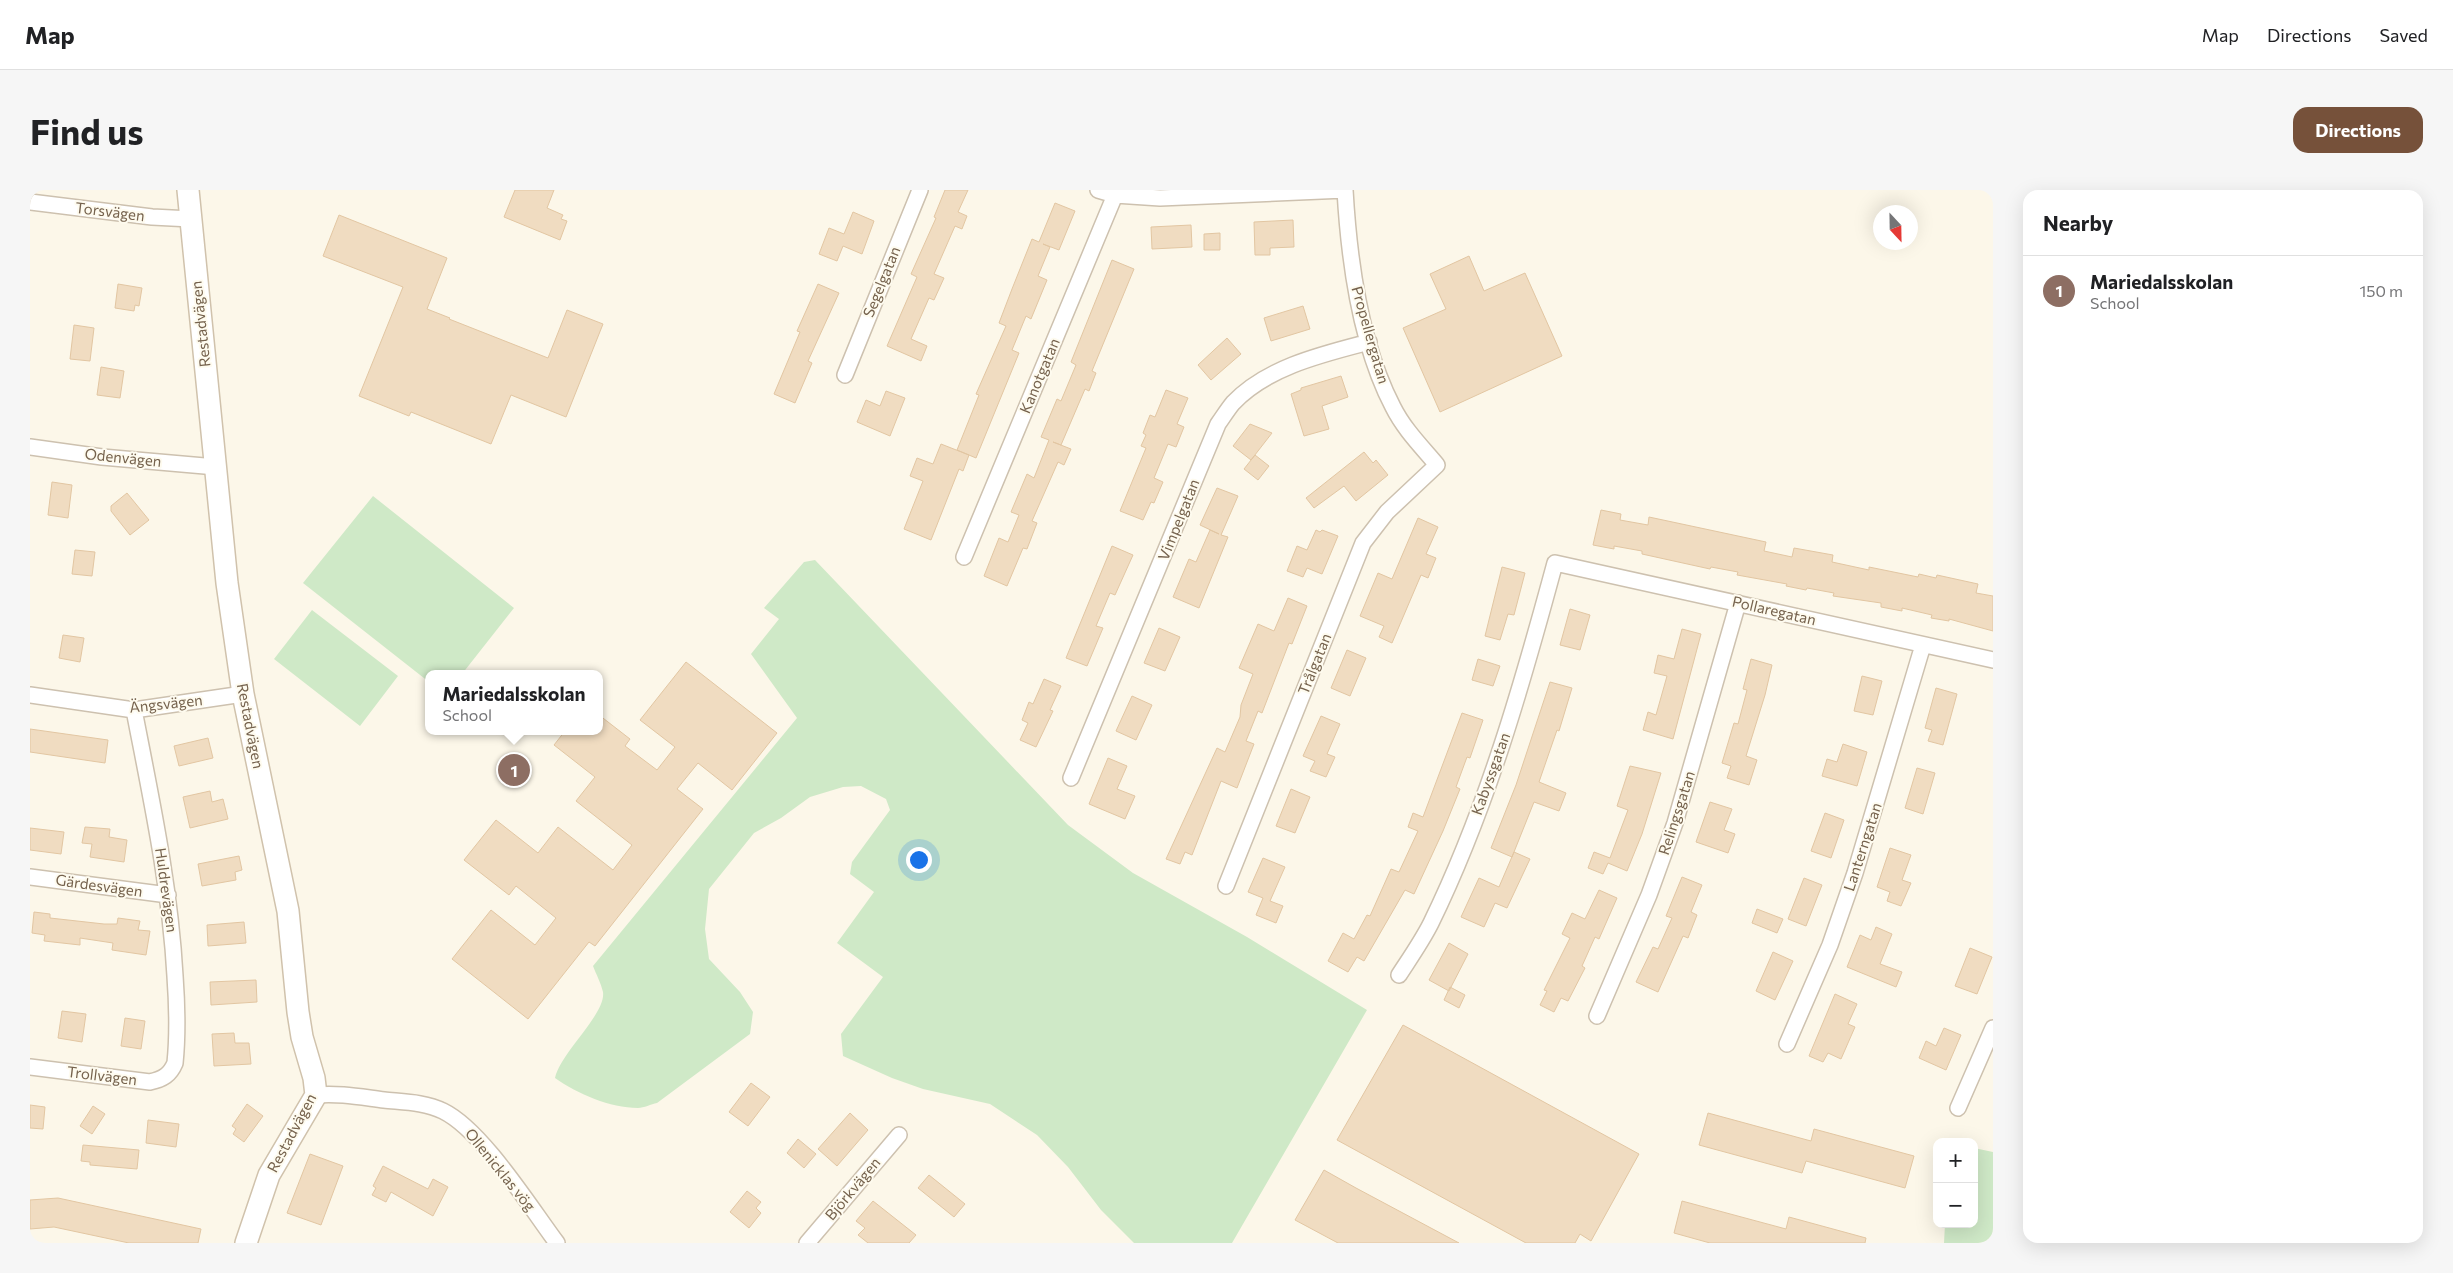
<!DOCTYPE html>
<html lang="en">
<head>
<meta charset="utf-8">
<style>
	:root { --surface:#fff; --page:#f6f6f6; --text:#202124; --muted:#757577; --line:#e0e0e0; --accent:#76513a }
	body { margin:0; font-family:Commissioner,sans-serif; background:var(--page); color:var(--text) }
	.controls { position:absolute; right:15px; bottom:15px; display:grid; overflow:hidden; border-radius:10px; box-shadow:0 5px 20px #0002 }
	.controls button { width:45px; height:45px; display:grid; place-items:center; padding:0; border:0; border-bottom:1px solid var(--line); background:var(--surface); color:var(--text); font:25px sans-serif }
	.compass { position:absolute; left:1843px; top:15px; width:45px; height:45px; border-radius:50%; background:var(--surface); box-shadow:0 5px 20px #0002; rotate:158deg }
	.you { position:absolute; left:888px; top:669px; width:18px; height:18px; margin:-12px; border:4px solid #fff; border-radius:50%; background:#1a73e8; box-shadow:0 0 0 8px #1a73e833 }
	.badge { display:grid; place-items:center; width:32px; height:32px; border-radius:50%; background:var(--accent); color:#fff; font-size:16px; font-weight:700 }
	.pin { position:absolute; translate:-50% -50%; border:2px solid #fff; box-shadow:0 1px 5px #0006 }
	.popup { position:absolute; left:395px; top:480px; width:178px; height:65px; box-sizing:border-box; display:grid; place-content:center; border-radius:10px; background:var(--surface); filter:drop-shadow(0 1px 4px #0005); font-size:16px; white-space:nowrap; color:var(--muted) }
	.popup b { font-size:19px; color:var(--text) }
	.popup::after { content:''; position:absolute; left:50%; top:100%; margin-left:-10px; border:10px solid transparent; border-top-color:var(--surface) }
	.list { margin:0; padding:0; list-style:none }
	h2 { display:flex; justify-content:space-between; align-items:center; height:65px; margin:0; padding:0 20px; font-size:21px }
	h2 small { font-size:16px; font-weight:400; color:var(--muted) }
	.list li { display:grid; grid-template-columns:32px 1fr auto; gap:15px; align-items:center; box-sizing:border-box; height:70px; padding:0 20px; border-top:1px solid var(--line) }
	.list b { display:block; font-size:19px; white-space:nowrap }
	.list p { margin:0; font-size:16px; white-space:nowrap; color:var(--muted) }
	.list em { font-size:16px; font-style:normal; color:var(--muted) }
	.map { position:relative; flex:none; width:1963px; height:1053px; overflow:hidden; border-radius:15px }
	header { display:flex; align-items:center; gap:30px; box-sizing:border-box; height:70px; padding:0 25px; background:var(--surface); border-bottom:1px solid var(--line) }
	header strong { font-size:24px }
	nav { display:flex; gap:28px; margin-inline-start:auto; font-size:18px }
	.intro { display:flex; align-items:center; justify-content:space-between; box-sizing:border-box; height:120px; padding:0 30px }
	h1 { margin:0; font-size:35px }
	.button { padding:12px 22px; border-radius:15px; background:var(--accent); color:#fff; font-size:18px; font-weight:700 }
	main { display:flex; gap:30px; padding:0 30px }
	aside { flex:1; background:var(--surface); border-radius:15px; box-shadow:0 5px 20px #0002 }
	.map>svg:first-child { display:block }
	.green { fill:#cfe9c7 }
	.building { fill:#f0dcc1; stroke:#e2c6a2 }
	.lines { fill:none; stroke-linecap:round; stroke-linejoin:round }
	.street-casing { stroke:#cdc1af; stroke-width:18 }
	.secondary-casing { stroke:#d0c2ac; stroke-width:24 }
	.street { stroke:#fff; stroke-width:15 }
	.secondary { stroke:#fff; stroke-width:21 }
	.labels { text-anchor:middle; stroke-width:4; stroke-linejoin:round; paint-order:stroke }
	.street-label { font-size:15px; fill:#75624d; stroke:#fefbef }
</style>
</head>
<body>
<header>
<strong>Map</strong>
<nav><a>Map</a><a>Directions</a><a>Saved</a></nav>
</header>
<div class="intro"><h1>Find us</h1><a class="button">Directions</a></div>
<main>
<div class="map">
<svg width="1963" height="1053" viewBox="0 0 1963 1053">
	<rect width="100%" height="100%" fill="#fcf7e9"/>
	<path class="green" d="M 343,306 L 484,418 L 432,484 L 399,484 L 399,492 L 273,393 Z
		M 785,370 L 1038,635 L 1103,683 L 1217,747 L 1337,820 L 1202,1053 L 1104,1053 L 1071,1020 L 1038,977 L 1007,945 L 960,914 L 893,899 L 862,888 L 813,866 L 811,844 L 853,787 L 807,753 L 844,702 L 820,684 L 822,672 L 860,620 L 856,609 L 831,596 L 813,597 L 780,607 L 751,628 L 724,643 L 679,699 L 675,739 L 679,769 L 710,802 L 723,822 L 720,844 L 627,913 C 621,914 614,918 608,918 C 580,918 548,904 525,888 C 531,862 576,824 573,802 C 571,793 566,784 563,776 L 767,528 L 721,464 L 749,429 L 734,418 L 774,372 Z
		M 282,420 L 368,486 L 330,536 L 244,469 Z
		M 1944,958 L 1963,962 L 1963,1053 L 1914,1053 L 1915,1034 L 1944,1034 Z"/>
	<path class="building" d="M 485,0 L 524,0 L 517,18 L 533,25 L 531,29 L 537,31 L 530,50 L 474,27 Z
		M 915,0 L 938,0 L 928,22 L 937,26 L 932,39 L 925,36 L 904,84 L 914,88 L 904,110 L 899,108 L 881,149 L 897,156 L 891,171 L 857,156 L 887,87 L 881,84 L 906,28 L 904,27 Z
		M 1025,13 L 1045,21 L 1029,60 L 1013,54 L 1020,57 L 1008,86 L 1017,90 L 1001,129 L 996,126 L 982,160 L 989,163 L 946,268 L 927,260 L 949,205 L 946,204 L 976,136 L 969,133 L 982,99 L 1002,49 L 1009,52 Z
		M 823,22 L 844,31 L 832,64 L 813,56 L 807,71 L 789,64 L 799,38 L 814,44 Z
		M 309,25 L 417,68 L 397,119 L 420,128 L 419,129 L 518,168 L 537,120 L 573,134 L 536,227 L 481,205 L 461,254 L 381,222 L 379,226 L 329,206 L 373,97 L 293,66 Z
		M 1263,30 L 1264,57 L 1240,58 L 1240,65 L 1225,65 L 1224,32 Z
		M 1161,35 L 1162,57 L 1122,59 L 1121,37 Z
		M 1190,43 L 1190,60 L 1174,60 L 1174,44 Z
		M 1439,66 L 1454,101 L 1495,83 L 1532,166 L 1410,222 L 1373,138 L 1416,119 L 1400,84 Z
		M 1082,70 L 1104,79 L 1062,181 L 1066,183 L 1059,201 L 1055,199 L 1031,255 L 1023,252 L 1041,259 L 1034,275 L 1028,272 L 1002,331 L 1007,333 L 997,359 L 993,358 L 977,396 L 954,386 L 969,348 L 978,352 L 989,325 L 981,322 L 997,284 L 1004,288 L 1019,250 L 1011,247 L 1027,209 L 1031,211 L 1046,175 L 1041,172 Z
		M 88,94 L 112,98 L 109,116 L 105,115 L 104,121 L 85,118 Z
		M 788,94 L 809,103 L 778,171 L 782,173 L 765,213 L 744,204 L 770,142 L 767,141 Z
		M 1273,116 L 1280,139 L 1241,151 L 1234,128 Z
		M 44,135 L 64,138 L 60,171 L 40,169 Z
		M 1197,148 L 1211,164 L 1181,190 L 1168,175 Z
		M 71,177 L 94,181 L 90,208 L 67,205 Z
		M 1311,186 L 1318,207 L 1292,216 L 1299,239 L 1274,246 L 1261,204 L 1271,200 L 1271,198 Z
		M 1136,200 L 1158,208 L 1147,234 L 1154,237 L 1146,257 L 1138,254 L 1124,288 L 1133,292 L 1124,313 L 1121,312 L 1113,330 L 1090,321 L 1116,258 L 1111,256 L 1116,245 L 1113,243 L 1120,225 L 1125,227 Z
		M 856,201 L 875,208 L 860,246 L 827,232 L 836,210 L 850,216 Z
		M 1220,234 L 1242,243 L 1221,270 L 1203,256 Z
		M 911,254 L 939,265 L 933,281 L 929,279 L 901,350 L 874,339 L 893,291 L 880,286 L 887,268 L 903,274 Z
		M 1334,262 L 1343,273 L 1346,270 L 1358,285 L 1326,311 L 1314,296 L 1284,318 L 1276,308 Z
		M 1225,265 L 1239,276 L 1228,290 L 1214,279 Z
		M 22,292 L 42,295 L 38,328 L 18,325 Z
		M 1187,298 L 1208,306 L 1191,345 L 1198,347 L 1169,418 L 1143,407 L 1159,369 L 1166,372 L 1180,340 L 1189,344 L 1170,335 Z
		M 97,303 L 119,330 L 100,345 L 81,321 L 81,316 Z
		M 1571,320 L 1591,324 L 1590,330 L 1618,335 L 1619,327 L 1736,352 L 1734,361 L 1762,367 L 1764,358 L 1803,365 L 1802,372 L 1839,380 L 1839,377 L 1888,387 L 1889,384 L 1906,388 L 1907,385 L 1948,394 L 1946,403 L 1963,406 L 1963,441 L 1919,429 L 1919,431 L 1901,428 L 1902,425 L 1872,418 L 1872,421 L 1851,417 L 1851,413 L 1803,406 L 1804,403 L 1777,398 L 1776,400 L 1756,396 L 1757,394 L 1707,385 L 1708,382 L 1681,377 L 1680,379 L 1612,364 L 1612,361 L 1584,356 L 1584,359 L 1563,355 Z
		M 1388,328 L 1408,337 L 1396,364 L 1406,368 L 1398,388 L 1391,385 L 1362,453 L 1349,447 L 1354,436 L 1330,426 L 1348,383 L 1362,389 Z
		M 1286,340 L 1290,342 L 1292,340 L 1308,346 L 1292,384 L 1277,378 L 1273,387 L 1257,381 L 1267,356 L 1277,360 Z
		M 1082,356 L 1103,365 L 1085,405 L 1080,403 L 1066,436 L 1073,438 L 1057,476 L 1036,468 Z
		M 45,360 L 65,362 L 62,386 L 42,384 Z
		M 1472,377 L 1495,383 L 1484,425 L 1478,424 L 1470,450 L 1455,446 Z
		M 1258,408 L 1277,416 L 1262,454 L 1259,453 L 1232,523 L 1228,521 L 1216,551 L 1224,554 L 1207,598 L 1191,591 L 1162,665 L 1155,662 L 1150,674 L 1136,669 L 1187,558 L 1195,562 L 1210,527 L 1211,515 L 1223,484 L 1209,478 L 1228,434 L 1244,441 Z
		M 1540,419 L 1560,425 L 1550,460 L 1530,455 Z
		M 1129,438 L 1150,447 L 1135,481 L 1114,473 Z
		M 1652,439 L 1671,444 L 1643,549 L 1613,540 L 1618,522 L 1626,525 L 1637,486 L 1624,483 L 1628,465 L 1644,469 Z
		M 33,445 L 54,448 L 50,472 L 29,468 Z
		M 1317,460 L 1336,468 L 1320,506 L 1301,498 Z
		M 1448,469 L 1470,476 L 1463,496 L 1442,490 Z
		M 1721,469 L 1742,475 L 1735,505 L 1716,566 L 1727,570 L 1719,595 L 1697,588 L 1701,576 L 1692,573 L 1704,533 L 1708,534 L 1717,500 L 1713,499 Z
		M 656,472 L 747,543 L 702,600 L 668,573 L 647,599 L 673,619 L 565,756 L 559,752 L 498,829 L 422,769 L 461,720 L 505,755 L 526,728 L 486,696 L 479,705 L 434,670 L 466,630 L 508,663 L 528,637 L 583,680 L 602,655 L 546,611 L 565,587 L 524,555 L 535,541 L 569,541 L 569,525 L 600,549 L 595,556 L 627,580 L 645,557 L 610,530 Z
		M 1832,486 L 1852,491 L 1843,525 L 1824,521 Z
		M 1014,489 L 1031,496 L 1020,520 L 1023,521 L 1006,557 L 990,550 L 998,533 L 992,530 L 999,512 L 1003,514 Z
		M 1520,492 L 1542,498 L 1529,541 L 1527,540 L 1509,592 L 1536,603 L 1529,621 L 1504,612 L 1482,667 L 1461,658 L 1486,595 Z
		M 1906,498 L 1927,504 L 1913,555 L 1898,551 L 1902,540 L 1895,538 Z
		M 1102,506 L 1122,515 L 1106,550 L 1086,541 Z
		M 1432,523 L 1453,530 L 1440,568 L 1437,567 L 1426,597 L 1430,599 L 1413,641 L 1384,704 L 1375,700 L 1334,771 L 1327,767 L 1318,782 L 1298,771 L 1313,743 L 1324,749 L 1337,725 L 1340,726 L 1361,679 L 1369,682 L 1388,641 L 1378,637 L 1383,623 L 1393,627 Z
		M 1291,526 L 1310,534 L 1297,564 L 1305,567 L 1296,587 L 1280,581 L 1285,571 L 1273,566 Z
		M 0,539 L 78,550 L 75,573 L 0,562 Z
		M 178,548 L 183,568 L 149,576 L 144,556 Z
		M 1813,554 L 1837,562 L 1827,596 L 1792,586 L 1797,569 L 1807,572 Z
		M 1078,568 L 1097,576 L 1087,599 L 1105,606 L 1095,629 L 1059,614 Z
		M 1600,576 L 1631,583 L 1612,644 L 1597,681 L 1578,673 L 1573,684 L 1558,678 L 1564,662 L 1580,668 L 1598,620 L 1587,616 Z
		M 1887,578 L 1905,583 L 1893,624 L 1875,618 Z
		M 1261,599 L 1280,607 L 1265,643 L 1246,636 Z
		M 180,601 L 182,612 L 193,609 L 198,629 L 160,638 L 153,607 Z
		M 1680,612 L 1702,619 L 1694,640 L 1705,644 L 1698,663 L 1666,652 Z
		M 1795,623 L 1814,630 L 1801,668 L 1781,661 Z
		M 55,637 L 80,639 L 79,647 L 97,650 L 94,672 L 60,667 L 62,654 L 52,653 Z
		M 0,638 L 34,642 L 31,664 L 0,660 Z
		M 1860,658 L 1881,665 L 1872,690 L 1881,693 L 1871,716 L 1857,711 L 1860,702 L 1847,697 Z
		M 1484,662 L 1500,669 L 1477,718 L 1465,713 L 1454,737 L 1431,727 L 1449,688 L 1469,697 Z
		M 209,666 L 212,680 L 205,682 L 206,690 L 172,696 L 168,674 Z
		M 1233,668 L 1255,677 L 1240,711 L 1253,716 L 1246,733 L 1226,725 L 1233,708 L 1218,702 Z
		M 1652,687 L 1672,695 L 1661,722 L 1667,725 L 1658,748 L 1653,746 L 1628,802 L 1606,792 L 1623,757 L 1628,759 L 1642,728 L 1636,726 Z
		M 1774,688 L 1792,695 L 1776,736 L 1758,729 Z
		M 1569,700 L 1587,708 L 1569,749 L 1565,747 L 1552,776 L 1555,778 L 1538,811 L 1531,808 L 1524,822 L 1510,815 L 1517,801 L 1514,800 L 1540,748 L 1532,744 L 1542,723 L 1555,729 Z
		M 1727,719 L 1753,729 L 1747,743 L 1722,733 Z
		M 4,722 L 20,724 L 20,728 L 74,734 L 87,734 L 88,728 L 110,731 L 108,740 L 120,741 L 116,765 L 82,760 L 83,753 L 50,748 L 50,755 L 14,751 L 15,745 L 2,743 Z
		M 214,732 L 216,753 L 178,756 L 177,735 Z
		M 1846,737 L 1862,744 L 1850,774 L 1872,782 L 1866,797 L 1817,777 L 1830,745 L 1841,750 Z
		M 1419,753 L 1438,764 L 1419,801 L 1399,790 Z
		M 1940,758 L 1962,767 L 1947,804 L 1925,796 Z
		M 1743,762 L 1763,771 L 1745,810 L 1726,801 Z
		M 226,790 L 227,812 L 181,815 L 180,792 Z
		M 1420,797 L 1435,805 L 1429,818 L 1414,810 Z
		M 1805,804 L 1827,814 L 1818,834 L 1825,837 L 1811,869 L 1798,863 L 1793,872 L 1779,866 Z
		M 32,821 L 56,824 L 52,852 L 28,848 Z
		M 95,828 L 115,831 L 111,859 L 91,856 Z
		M 1373,835 L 1609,964 L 1561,1051 L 1550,1044 L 1545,1053 L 1496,1053 L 1307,950 Z
		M 1914,838 L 1931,845 L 1916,880 L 1889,868 L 1896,851 L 1906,856 Z
		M 204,843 L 205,853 L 219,853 L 221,874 L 184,876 L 182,844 Z
		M 721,893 L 740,907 L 718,936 L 699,922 Z
		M 217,914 L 233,926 L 214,952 L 203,944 L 206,939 L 202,936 Z
		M 0,915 L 15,917 L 13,939 L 0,938 Z
		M 63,916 L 75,924 L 62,944 L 50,936 Z
		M 820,923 L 838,940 L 807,976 L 788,959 Z
		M 1678,923 L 1781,951 L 1784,939 L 1884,966 L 1875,998 L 1776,971 L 1772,983 L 1669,955 Z
		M 118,930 L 149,934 L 146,957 L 116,953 Z
		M 768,949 L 786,964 L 774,978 L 757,963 Z
		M 53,955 L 109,960 L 107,979 L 60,975 L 60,972 L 51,971 Z
		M 280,964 L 313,976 L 291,1035 L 257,1023 Z
		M 353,976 L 398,999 L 403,989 L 418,997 L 403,1026 L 361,1002 L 356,1012 L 342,1005 L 346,998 L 343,996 Z
		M 1294,980 L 1326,998 L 1429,1053 L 1308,1053 L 1265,1030 Z
		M 899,985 L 935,1014 L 924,1027 L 888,998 Z
		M 717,1001 L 731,1012 L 726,1018 L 731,1023 L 719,1038 L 700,1022 Z
		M 28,1008 L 171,1039 L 168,1053 L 99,1053 L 24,1037 L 0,1039 L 0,1010 Z
		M 843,1011 L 886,1045 L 879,1053 L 838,1053 L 828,1045 L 835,1038 L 826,1031 Z
		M 1652,1011 L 1756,1039 L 1759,1027 L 1836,1048 L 1835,1053 L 1680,1053 L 1644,1043 Z"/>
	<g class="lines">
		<g class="street-casing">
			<path id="street" d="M 1068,0 L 1085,5 L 1130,8 L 1315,0
				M 0,12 L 122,27 L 161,29
				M 815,185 L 890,0
				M 0,257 L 72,267 L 186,277
				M 934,367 L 1085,5
				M 0,505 L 104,520 L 213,504
				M 1041,588 L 1188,234 C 1193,227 1198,219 1203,213 C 1237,177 1293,164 1339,152
				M 0,687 L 138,705
				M 1196,696 L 1333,353 L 1357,322 L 1407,275 C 1391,256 1374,239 1363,217 C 1330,154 1319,71 1315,0
				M 1369,785 C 1380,768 1392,751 1401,733 C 1457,618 1492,495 1525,373 L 1963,470
				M 1567,826 L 1619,705 L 1645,633 L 1708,413
				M 1757,854 L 1800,755 L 1825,683 L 1893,455
				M 0,877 L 120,892 C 133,889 140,885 145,873 C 148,844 147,814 145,786 C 140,695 121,608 104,520
				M 286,905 C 309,903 330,907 354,910 C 373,912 395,912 413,921 C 452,940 500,1017 527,1053
				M 1928,918 L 1963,838
				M 777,1053 L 869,945"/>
		</g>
		<g class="secondary-casing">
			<path id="secondary" d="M 158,0 L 197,393 L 213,504 L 258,721 L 268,822 L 272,847 L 284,888 L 286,905 L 239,985 L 216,1053"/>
		</g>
		<use href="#street" class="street"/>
		<use href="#secondary" class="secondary"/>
	</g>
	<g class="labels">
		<g class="street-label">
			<text transform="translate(80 22) rotate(7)" y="5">Torsvägen</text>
			<text transform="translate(852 92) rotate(-68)" y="5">Segelgatan</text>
			<text transform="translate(171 134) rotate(-96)" y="5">Restadvägen</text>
			<text transform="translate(1340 145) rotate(74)" y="5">Propellergatan</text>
			<text transform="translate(1010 186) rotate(-67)" y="5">Kanotgatan</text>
			<text transform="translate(93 268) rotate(6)" y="5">Odenvägen</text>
			<text transform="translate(1149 330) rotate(-68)" y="5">Vimpelgatan</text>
			<text transform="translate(1744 421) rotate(13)" y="5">Pollaregatan</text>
			<text transform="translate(1285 474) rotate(-68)" y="5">Trålgatan</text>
			<text transform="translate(136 514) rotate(-6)" y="5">Ängsvägen</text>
			<text transform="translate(220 536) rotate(79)" y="5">Restadvägen</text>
			<text transform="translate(1461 584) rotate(-70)" y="5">Kabyssgatan</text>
			<text transform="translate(1647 623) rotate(-72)" y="5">Relingsgatan</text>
			<text transform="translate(1833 657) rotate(-72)" y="5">Lanterngatan</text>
			<text transform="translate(69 696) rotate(8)" y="5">Gärdesvägen</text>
			<text transform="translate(136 700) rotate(82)" y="5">Huldrevägen</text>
			<text transform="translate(72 886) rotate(7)" y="5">Trollvägen</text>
			<text transform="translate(262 943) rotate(-62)" y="5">Restadvägen</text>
			<text transform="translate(470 980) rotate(51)" y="5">Ollenicklas vög</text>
			<text transform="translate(823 999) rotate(-50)" y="5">Björkvägen</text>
		</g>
	</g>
</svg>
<div class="controls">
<button>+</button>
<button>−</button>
</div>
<svg class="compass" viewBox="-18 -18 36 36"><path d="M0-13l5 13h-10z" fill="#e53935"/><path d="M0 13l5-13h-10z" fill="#757577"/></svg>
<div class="you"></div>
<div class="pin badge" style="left:484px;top:580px;background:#8d6e63">1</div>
<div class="popup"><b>Mariedalsskolan</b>School</div>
</div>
<aside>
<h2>Nearby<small></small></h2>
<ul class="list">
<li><span class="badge" style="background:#8d6e63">1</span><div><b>Mariedalsskolan</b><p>School</p></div><em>150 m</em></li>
</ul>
</aside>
</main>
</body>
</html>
